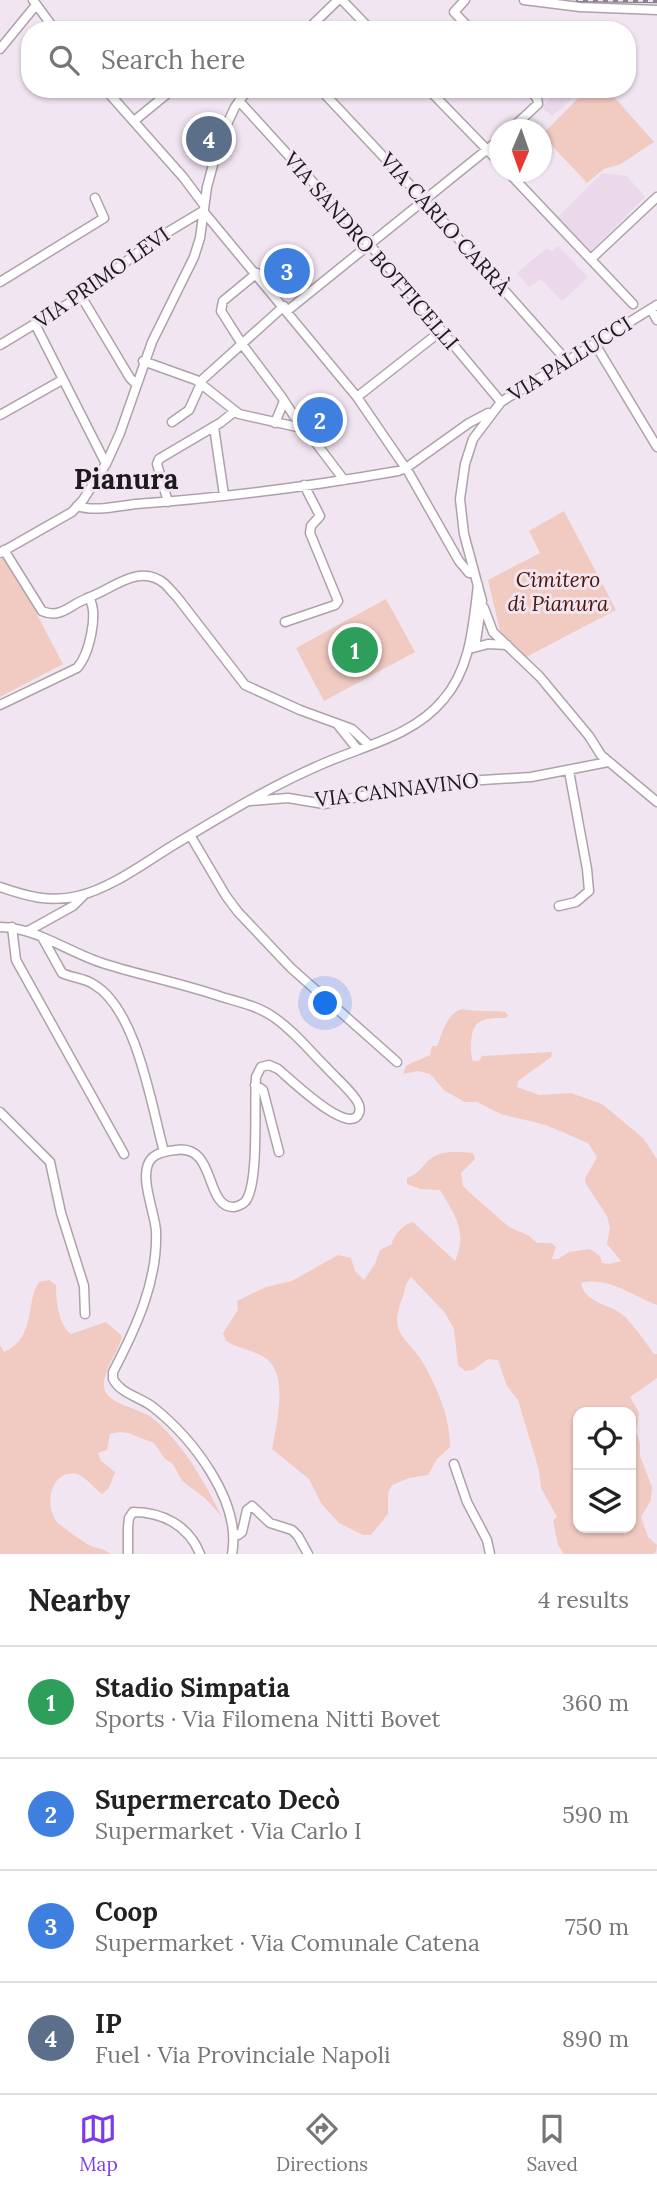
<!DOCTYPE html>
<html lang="en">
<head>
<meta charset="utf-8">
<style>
	:root { --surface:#fff; --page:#f6f6f6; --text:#222; --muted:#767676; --line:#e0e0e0; --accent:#7c3aed }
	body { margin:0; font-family:Lora,serif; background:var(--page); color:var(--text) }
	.controls { position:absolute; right:21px; bottom:21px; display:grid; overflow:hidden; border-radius:14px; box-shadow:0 2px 5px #0004 }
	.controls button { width:63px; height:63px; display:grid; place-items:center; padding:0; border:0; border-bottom:2px solid var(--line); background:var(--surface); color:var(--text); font:35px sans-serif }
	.compass { position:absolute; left:489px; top:119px; width:63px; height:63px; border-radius:50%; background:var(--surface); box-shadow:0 2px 5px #0004; rotate:182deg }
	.you { position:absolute; left:326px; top:1004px; width:24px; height:24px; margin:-18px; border:5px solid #fff; border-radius:50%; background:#1a73e8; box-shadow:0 0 0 10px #1a73e833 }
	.badge { display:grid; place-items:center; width:46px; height:46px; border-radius:50%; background:var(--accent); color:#fff; font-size:23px; font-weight:700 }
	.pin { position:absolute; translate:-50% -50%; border:4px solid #fff; box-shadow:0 2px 7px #0006 }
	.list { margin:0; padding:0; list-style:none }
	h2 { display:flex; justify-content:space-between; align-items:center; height:91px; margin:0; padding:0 28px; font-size:30px }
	h2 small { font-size:23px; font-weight:400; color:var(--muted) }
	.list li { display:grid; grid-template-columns:46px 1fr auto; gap:21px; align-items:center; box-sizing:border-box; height:112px; padding:0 28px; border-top:2px solid var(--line) }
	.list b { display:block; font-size:26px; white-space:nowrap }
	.list p { margin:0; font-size:23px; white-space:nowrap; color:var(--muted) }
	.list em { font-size:23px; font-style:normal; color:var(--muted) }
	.icon { flex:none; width:38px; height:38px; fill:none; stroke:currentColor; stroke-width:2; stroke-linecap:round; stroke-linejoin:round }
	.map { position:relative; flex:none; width:657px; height:1554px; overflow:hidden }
	.search { position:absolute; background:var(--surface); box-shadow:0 2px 5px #0004; left:21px; right:21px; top:21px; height:77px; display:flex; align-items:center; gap:18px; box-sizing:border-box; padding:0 24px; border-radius:28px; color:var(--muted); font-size:26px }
	.sheet { height:539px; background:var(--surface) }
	nav { display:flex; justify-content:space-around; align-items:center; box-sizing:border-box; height:98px; border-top:2px solid var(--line); background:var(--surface); font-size:19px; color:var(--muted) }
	nav a { display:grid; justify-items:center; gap:4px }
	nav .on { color:var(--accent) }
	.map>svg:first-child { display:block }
	.built { fill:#ebd9eb }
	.green { fill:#f1cbc1; fill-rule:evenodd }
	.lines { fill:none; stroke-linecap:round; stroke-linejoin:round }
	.minor-casing { stroke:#ada2ac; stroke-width:11 }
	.minor { stroke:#fff; stroke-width:8 }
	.rail-casing { stroke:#8b838b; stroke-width:4.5 }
	.rail { stroke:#f1e5f1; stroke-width:2; stroke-dasharray:5; stroke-linecap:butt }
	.labels { text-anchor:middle; stroke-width:6; stroke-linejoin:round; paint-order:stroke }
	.street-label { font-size:21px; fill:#1d191d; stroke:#f1e5f1 }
	.park-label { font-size:21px; font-style:italic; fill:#4e1406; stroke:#f1e5f1 }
	.district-label { font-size:28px; font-weight:bold; fill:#1d191d; stroke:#f1e5f1 }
</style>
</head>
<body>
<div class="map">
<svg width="657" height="1554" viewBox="0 0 657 1554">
	<rect width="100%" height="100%" fill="#f1e5f1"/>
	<path class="built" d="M 559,89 L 583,89 L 552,116 L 542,107 Z
		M 602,173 L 627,176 L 645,197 L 591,251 L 558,217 Z
		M 558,246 L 588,277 L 562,301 L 541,279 L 529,287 L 517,273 L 547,248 L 552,251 Z"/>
	<path class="green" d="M 587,89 L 607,89 L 654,142 L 621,164 L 604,169 L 587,183 L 542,135 Z
		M 564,511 L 616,610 L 526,657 L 500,631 L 488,580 L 540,553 L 529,531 Z
		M 6,556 L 63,664 L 0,697 L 0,560 Z
		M 386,599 L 415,652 L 324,701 L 296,648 Z
		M 462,1009 C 477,1012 490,1010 505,1012 L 508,1015 L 506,1018 C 484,1018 472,1018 471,1044 C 471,1051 471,1055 473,1061 L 479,1061 L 482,1056 L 552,1052 L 551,1057 L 518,1081 L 517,1087 L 539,1095 L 571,1093 L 602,1104 L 643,1138 L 657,1159 L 657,1305 C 633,1296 608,1276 581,1283 C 584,1303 610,1304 623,1315 C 636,1327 644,1341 654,1354 L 657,1354 L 657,1378 L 630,1397 C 642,1418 640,1408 636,1431 L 640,1443 L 640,1456 L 652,1487 L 651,1500 L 641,1517 L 648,1537 L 657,1545 L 656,1552 L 652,1554 L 564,1554 L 558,1545 L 553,1520 L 557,1517 L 541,1488 L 539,1470 L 518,1400 L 507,1386 L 498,1360 L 488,1359 L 473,1370 L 465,1371 L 458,1365 L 454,1329 L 445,1313 L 411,1277 C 405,1283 406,1288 403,1296 C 386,1338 410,1337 426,1368 C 439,1393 450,1418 450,1447 L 437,1459 L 428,1475 L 409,1478 L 392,1485 L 388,1493 L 388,1514 L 371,1535 L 363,1535 L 339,1523 L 321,1503 L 309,1479 L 272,1449 C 276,1426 289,1377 267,1359 C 255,1350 239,1349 226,1341 L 223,1333 L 238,1310 L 237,1301 L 266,1287 L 292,1281 L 338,1255 L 351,1258 L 355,1271 L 364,1280 L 375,1264 L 380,1250 L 392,1244 C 393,1235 404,1224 413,1222 L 455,1261 C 468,1232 455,1215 440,1190 L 420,1189 L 407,1184 L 407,1178 C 416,1175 419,1171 425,1164 C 438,1149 454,1152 473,1153 L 475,1159 L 461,1173 L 463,1186 L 469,1192 L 509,1227 L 528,1235 L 537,1243 L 551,1243 L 556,1247 L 552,1259 L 558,1259 L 569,1252 L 590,1249 L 600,1256 L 602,1263 L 609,1264 L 621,1261 L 607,1244 L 610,1227 L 607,1216 L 586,1184 L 585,1179 L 597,1157 L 588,1143 L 546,1125 L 501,1114 L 477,1102 L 465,1102 L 445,1091 L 430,1074 L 418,1071 L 403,1074 L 407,1065 L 430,1055 L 432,1046 L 437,1046 C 443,1032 446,1014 462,1009 ZM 578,1412 L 631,1412 L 631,1528 L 578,1528 Z
		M 49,1280 L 56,1285 C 56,1300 58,1324 71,1334 L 106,1322 L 122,1336 C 120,1350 99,1375 105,1391 C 110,1404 140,1409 151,1417 C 183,1443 204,1481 222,1517 L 205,1498 L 182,1481 L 173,1464 L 165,1459 L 154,1443 L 128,1433 L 119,1432 L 110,1434 L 107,1450 L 98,1453 L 101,1461 L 115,1472 L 109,1488 L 102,1494 C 94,1488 85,1476 77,1474 C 51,1469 44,1504 56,1521 C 59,1525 86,1544 91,1546 C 98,1549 104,1548 110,1554 L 0,1554 L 0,1345 L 4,1352 C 37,1337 25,1302 39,1282 Z"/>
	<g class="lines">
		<g class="minor-casing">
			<path id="minor" d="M 33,0 L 55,30
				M 342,0 L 371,30
				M 465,0 L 454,12 L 471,30
				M 524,0 L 580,7 L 657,10
				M 307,30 L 338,0
				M 0,49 L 36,5
				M 105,89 L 183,177 L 204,205
				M 320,89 L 425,201 L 567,361
				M 428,89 L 500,163
				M 239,101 L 370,245 L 501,402
				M 134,121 L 173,89
				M 510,130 L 538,104 L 537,98 L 528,89
				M 508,172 L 633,304
				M 203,211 L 357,397 L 409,473 L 459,561 L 469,573 L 474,573
				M 592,258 L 657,197
				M 257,273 L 223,301 L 221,311 L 242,344 L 281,396 L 302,428
				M 0,282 L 104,218 L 95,198
				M 81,296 L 130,378 L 135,383
				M 651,309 L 657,320
				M 287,311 L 500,139
				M 35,324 L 106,464
				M 595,344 L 657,447
				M 0,345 L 81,296 L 153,241 L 203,211
				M 143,361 L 196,380 L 239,414 L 302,428 L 313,439 L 344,480
				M 357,397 L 441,331
				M 0,415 L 62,380
				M 172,422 L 189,410 L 203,379 L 284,306
				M 275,423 L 284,401
				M 214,427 L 224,495
				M 168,502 L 157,464 L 159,459 L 220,423 L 234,412
				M 77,506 C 95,512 118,506 136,504 C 224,498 312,486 398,471 L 406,468 L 469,423 L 488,413
				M 0,553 L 72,512 L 83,500 L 106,464 L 120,433 L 152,342 L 194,257 L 200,238 L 207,187 L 220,139 L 235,107 L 248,89
				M 87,598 C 112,590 139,562 165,584 C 169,588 173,593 177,597 L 245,685 L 300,710 L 352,729 L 369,745
				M 484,608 L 493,632 L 540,677 L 589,736 L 601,755 L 657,802
				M 285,622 L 335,605 L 338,601 L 310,533 L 311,526 L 320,516 L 304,485
				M 476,641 L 482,601 L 464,534 L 460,499 L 465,464 L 473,439 L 501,402 L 657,305
				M 473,648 L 488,644 L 507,645
				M 0,705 L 77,668 C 89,655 99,613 89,598 C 72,602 62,620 42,611 L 4,550
				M 338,725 L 358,750
				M 251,801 L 288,798 L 324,804 L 397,789 L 451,782 L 531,777 L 608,762
				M 190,835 L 226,896 L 238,912 L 291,968 L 397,1062
				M 0,887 C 26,896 50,903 78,896 C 111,888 143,864 172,846 C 222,816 272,785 327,762 C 367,745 414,735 443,700 C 471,668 473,625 478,585
				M 559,906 L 576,902 L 589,891 L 587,869 L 569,771
				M 0,927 C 38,928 69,953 105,964 C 144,976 184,984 222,997 C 239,1002 257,1006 272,1016 C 292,1029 309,1050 326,1067 C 335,1077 347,1087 355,1098 C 358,1102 361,1108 359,1113 C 350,1138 288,1077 278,1069 L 269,1065 L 261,1067 L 256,1077 C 254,1104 259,1177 247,1199 C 245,1203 239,1206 234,1207 C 204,1208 217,1144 176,1150 C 168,1151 158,1152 152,1158 C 137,1173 155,1212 156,1231 C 158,1281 136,1328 113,1372 L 113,1379 C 121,1394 140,1397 153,1407 C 192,1438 242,1501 232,1554
				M 12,927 L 16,960 L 124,1154
				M 28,931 L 73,906 L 84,895
				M 42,937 L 62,973 C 72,978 84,978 93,984 C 136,1008 151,1103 163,1148
				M 255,1085 L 263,1090 L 279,1152
				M 0,1112 L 50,1162 L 61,1213 L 84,1286 L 85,1314
				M 454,1464 L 467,1502 L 487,1540 L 490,1554
				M 234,1534 L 238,1535 L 242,1532 L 247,1510 L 252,1506 L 270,1523 L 292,1530 L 298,1536 L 308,1554
				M 128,1554 L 128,1527 L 129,1518 L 133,1512 C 163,1512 189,1526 200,1554"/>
		</g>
		<use href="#minor" class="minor"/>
		<g class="rail-casing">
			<path id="rail" d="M 578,0 L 657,1"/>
		</g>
		<use href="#rail" class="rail"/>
	</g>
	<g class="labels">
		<g class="street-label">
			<text transform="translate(445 224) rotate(48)" y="7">VIA CARLO CARRÀ</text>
			<text transform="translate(371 251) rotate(49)" y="7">VIA SANDRO BOTTICELLI</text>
			<text transform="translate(102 278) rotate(-35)" y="7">VIA PRIMO LEVI</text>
			<text transform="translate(570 359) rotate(-32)" y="7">VIA PALLUCCI</text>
			<text transform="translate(397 790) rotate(-7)" y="7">VIA CANNAVINO</text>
		</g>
		<g class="park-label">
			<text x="558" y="587">Cimitero<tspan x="558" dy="24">di Pianura</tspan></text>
		</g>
		<g class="district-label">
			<text x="126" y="489">Pianura</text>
		</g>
	</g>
</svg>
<div class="controls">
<button><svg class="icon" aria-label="locate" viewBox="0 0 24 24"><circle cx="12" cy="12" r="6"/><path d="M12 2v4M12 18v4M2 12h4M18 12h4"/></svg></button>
<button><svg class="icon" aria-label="layers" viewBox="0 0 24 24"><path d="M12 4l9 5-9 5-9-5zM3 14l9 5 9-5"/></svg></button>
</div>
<svg class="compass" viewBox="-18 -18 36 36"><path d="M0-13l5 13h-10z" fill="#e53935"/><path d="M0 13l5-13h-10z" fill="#767676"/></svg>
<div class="you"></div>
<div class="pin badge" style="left:355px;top:650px;background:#2e9e5b">1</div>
<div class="pin badge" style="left:320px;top:420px;background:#3f7fe0">2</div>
<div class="pin badge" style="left:287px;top:271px;background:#3f7fe0">3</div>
<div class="pin badge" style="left:209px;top:139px;background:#5c6f8a">4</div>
<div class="search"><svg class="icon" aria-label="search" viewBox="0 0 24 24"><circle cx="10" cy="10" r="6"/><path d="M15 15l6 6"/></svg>Search here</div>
</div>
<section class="sheet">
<h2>Nearby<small>4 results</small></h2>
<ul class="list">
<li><span class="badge" style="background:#2e9e5b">1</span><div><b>Stadio Simpatia</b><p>Sports · Via Filomena Nitti Bovet</p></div><em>360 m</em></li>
<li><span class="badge" style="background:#3f7fe0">2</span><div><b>Supermercato Decò</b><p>Supermarket · Via Carlo I</p></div><em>590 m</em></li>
<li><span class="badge" style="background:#3f7fe0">3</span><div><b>Coop</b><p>Supermarket · Via Comunale Catena</p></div><em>750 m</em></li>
<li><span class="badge" style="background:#5c6f8a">4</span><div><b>IP</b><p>Fuel · Via Provinciale Napoli</p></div><em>890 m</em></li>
</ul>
</section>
<nav>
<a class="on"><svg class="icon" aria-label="map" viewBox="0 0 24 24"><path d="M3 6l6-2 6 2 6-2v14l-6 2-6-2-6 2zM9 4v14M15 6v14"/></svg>Map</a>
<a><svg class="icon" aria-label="directions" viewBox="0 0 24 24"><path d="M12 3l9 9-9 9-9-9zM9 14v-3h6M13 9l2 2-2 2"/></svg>Directions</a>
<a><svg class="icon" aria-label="saved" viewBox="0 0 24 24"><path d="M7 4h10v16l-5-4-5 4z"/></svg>Saved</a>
</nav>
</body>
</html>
